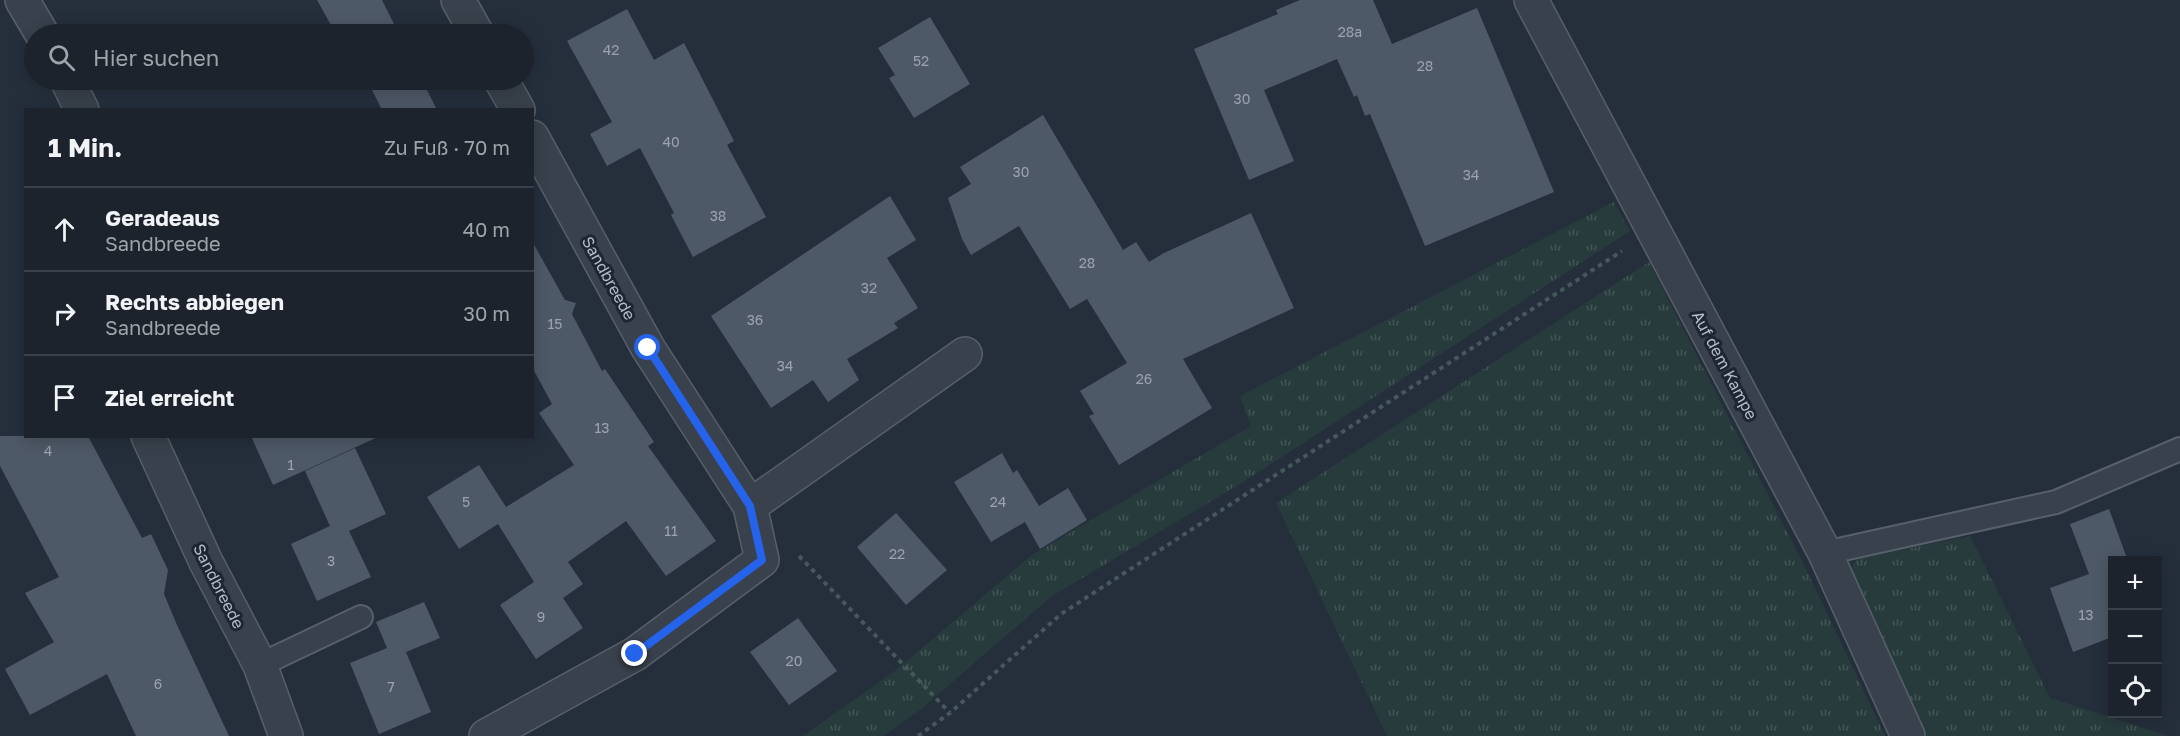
<!DOCTYPE html>
<html lang="de">
<head>
<meta charset="utf-8">
<style>
	:root { --surface:#1c232d; --page:#252b35; --text:#f1f3f6; --muted:#a0a4aa; --line:#3a4049 }
	body { margin:0; font-family:"Golos Text",sans-serif; background:var(--page); color:var(--text) }
	.controls { position:absolute; right:18px; bottom:18px; display:grid; overflow:hidden; border-radius:0px; box-shadow:0 3px 15px #0003 }
	.controls button { width:54px; height:54px; display:grid; place-items:center; padding:0; border:0; border-bottom:2px solid var(--line); background:var(--surface); color:var(--text); font:30px sans-serif }
	.stop { position:absolute; width:18px; height:18px; margin:-14px; border:4px solid #2563eb; border-radius:50%; background:#fff }
	.stop.end { background:#2563eb; border-color:#fff; box-shadow:0 2px 6px #0008 }
	.list { margin:0; padding:0; list-style:none }
	h2 { display:flex; justify-content:space-between; align-items:center; height:78px; margin:0; padding:0 24px; font-size:26px }
	h2 small { font-size:20px; font-weight:400; color:var(--muted) }
	.list li { display:grid; grid-template-columns:39px 1fr auto; gap:18px; align-items:center; box-sizing:border-box; height:84px; padding:0 24px; border-top:2px solid var(--line) }
	.list b { display:block; font-size:22px; white-space:nowrap }
	.list p { margin:0; font-size:20px; white-space:nowrap; color:var(--muted) }
	.list em { font-size:20px; font-style:normal; color:var(--muted) }
	.icon { flex:none; width:33px; height:33px; fill:none; stroke:currentColor; stroke-width:2; stroke-linecap:round; stroke-linejoin:round }
	.map { position:relative; flex:none; width:2180px; height:736px; overflow:hidden }
	.search { position:absolute; background:var(--surface); box-shadow:0 3px 15px #0003; left:24px; top:24px; width:510px; height:66px; display:flex; align-items:center; gap:15px; box-sizing:border-box; padding:0 21px; border-radius:33px; color:var(--muted); font-size:22px }
	.panel { position:absolute; background:var(--surface); box-shadow:0 3px 15px #0003; left:24px; top:108px; width:510px; height:330px; border-radius:0px }
	.map>svg:first-child { display:block }
	.grass { fill:url(#grass-tufts) }
	.building { fill:#4e5967 }
	.lines { fill:none; stroke-linecap:round; stroke-linejoin:round }
	.service-casing { stroke:#575f6a; stroke-width:26 }
	.minor-casing { stroke:#575f6a; stroke-width:36 }
	.path { stroke:#45585a; stroke-width:4; stroke-dasharray:4.5 4.5; stroke-linecap:butt }
	.service { stroke:#39414c; stroke-width:22 }
	.minor { stroke:#39414c; stroke-width:33 }
	.route { stroke:#2563eb; stroke-width:8 }
	.labels { text-anchor:middle; stroke-width:6; stroke-linejoin:round; paint-order:stroke }
	.number-label { font-size:14px; fill:#9ba3af }
	.street-label { font-size:16px; fill:#b5bcc7; stroke:#1e2631 }
</style>
</head>
<body>
<div class="map">
<svg width="2180" height="736" viewBox="0 0 2180 736">
	<defs>
		<pattern id="grass-tufts" width="24" height="20" patternUnits="userSpaceOnUse" patternTransform="scale(1.5)"><rect width="24" height="20" fill="#273b3d"/><path d="M3 7l-1-3M5 7V3M7 7l1-3M15 17l-1-3M17 17v-4M19 17l1-3" fill="none" stroke="#445558"/></pattern>
	</defs>
	<rect width="100%" height="100%" fill="#252f3c"/>
	<path class="grass" d="M 1614,202 L 1630,231 L 1243,482 L 1052,596 L 921,709 L 884,736 L 803,736 L 895,671 L 1032,555 L 1251,426 L 1240,396 Z
		M 1649,262 L 1807,571 L 1885,736 L 1387,736 L 1276,503 Z
		M 1970,536 L 2050,698 L 2168,736 L 1922,736 L 1847,574 L 1857,559 Z"/>
	<path class="building" d="M 317,0 L 382,0 L 399,34 L 336,34 Z
		M 1300,0 L 1373,0 L 1392,44 L 1477,8 L 1554,192 L 1425,246 L 1370,114 L 1365,116 L 1357,95 L 1354,97 L 1337,59 L 1264,90 L 1294,161 L 1249,180 L 1194,49 L 1278,14 L 1276,10 Z
		M 627,9 L 654,60 L 684,43 L 734,141 L 727,145 L 766,217 L 693,257 L 671,215 L 674,213 L 640,148 L 607,166 L 590,134 L 612,122 L 567,41 Z
		M 930,17 L 970,84 L 914,118 L 889,78 L 895,75 L 878,48 Z
		M 377,80 L 422,80 L 437,110 L 382,110 L 369,84 Z
		M 1043,115 L 1123,250 L 1136,242 L 1149,262 L 1164,253 L 1251,213 L 1294,308 L 1183,359 L 1212,408 L 1119,465 L 1089,416 L 1094,414 L 1080,391 L 1127,363 L 1087,299 L 1070,309 L 1019,226 L 971,255 L 962,239 L 948,198 L 971,184 L 960,167 Z
		M 890,196 L 916,240 L 887,258 L 918,308 L 894,323 L 898,328 L 847,359 L 859,380 L 828,402 L 813,380 L 771,408 L 711,316 Z
		M 532,241 L 565,300 L 576,303 L 572,314 L 602,371 L 605,369 L 654,442 L 648,446 L 716,541 L 666,576 L 626,521 L 568,562 L 583,584 L 563,598 L 583,628 L 536,659 L 500,605 L 534,582 L 498,524 L 459,549 L 427,497 L 479,465 L 506,507 L 574,465 L 539,413 L 552,404 L 532,367 Z
		M 0,436 L 88,436 L 142,538 L 151,534 L 168,570 L 164,594 L 177,625 L 229,736 L 136,736 L 107,674 L 30,715 L 5,669 L 54,642 L 25,593 L 59,577 L 0,466 Z
		M 251,436 L 380,436 L 273,485 Z
		M 355,448 L 386,514 L 349,531 L 371,577 L 317,601 L 291,544 L 330,526 L 305,471 Z
		M 1002,453 L 1013,473 L 1017,470 L 1039,506 L 1068,488 L 1087,520 L 1040,549 L 1025,522 L 991,542 L 954,482 Z
		M 2109,509 L 2128,561 L 2112,561 L 2112,637 L 2073,652 L 2050,588 L 2089,574 L 2070,524 Z
		M 896,513 L 947,570 L 906,605 L 857,547 Z
		M 424,602 L 440,638 L 406,652 L 431,712 L 379,734 L 350,663 L 387,648 L 376,622 Z
		M 798,618 L 837,671 L 789,705 L 750,652 Z"/>
	<g class="lines">
		<g class="service-casing">
			<path id="service" d="M 1825,553 L 2056,502 L 2180,449
				M 260,665 L 361,617"/>
		</g>
		<g class="minor-casing">
			<path id="minor" d="M 22,0 L 42,34
				M 458,0 L 477,34
				M 1531,0 L 1825,553 L 1908,736
				M 67,80 L 82,110
				M 501,80 L 518,110
				M 148,436 L 206,562 L 260,665 L 286,736
				M 750,506 L 965,354
				M 486,736 L 635,654 L 762,560 L 750,506 L 648,348 L 532,137"/>
		</g>
		<path class="path" d="M 799,556 L 950,713
			M 918,736 L 950,713 L 1061,614 L 1622,251"/>
		<use href="#service" class="service"/>
		<use href="#minor" class="minor"/>
	</g>
	<g class="lines">
		<path class="route" d="M 635,654 L 762,560 L 750,506 L 648,348"/>
	</g>
	<g class="labels">
		<g class="number-label">
			<text x="1350" y="37">28a</text>
			<text x="611" y="55">42</text>
			<text x="921" y="66">52</text>
			<text x="1425" y="71">28</text>
			<text x="1242" y="104">30</text>
			<text x="671" y="147">40</text>
			<text x="1021" y="177">30</text>
			<text x="1471" y="180">34</text>
			<text x="718" y="221">38</text>
			<text x="1087" y="268">28</text>
			<text x="869" y="293">32</text>
			<text x="755" y="325">36</text>
			<text x="555" y="329">15</text>
			<text x="785" y="371">34</text>
			<text x="1144" y="384">26</text>
			<text x="602" y="433">13</text>
			<text x="48" y="456">4</text>
			<text x="291" y="470">1</text>
			<text x="466" y="507">5</text>
			<text x="998" y="507">24</text>
			<text x="671" y="536">11</text>
			<text x="897" y="559">22</text>
			<text x="331" y="566">3</text>
			<text x="2086" y="620">13</text>
			<text x="541" y="622">9</text>
			<text x="794" y="666">20</text>
			<text x="158" y="689">6</text>
			<text x="391" y="692">7</text>
		</g>
		<g class="street-label">
			<text transform="translate(609 278) rotate(61)" y="6">Sandbreede</text>
			<text transform="translate(1725 365) rotate(62)" y="6">Auf dem Kampe</text>
			<text transform="translate(219 586) rotate(63)" y="6">Sandbreede</text>
		</g>
	</g>
</svg>
<div class="controls">
<button>+</button>
<button>−</button>
<button><svg class="icon" aria-label="locate" viewBox="0 0 24 24"><circle cx="12" cy="12" r="6"/><path d="M12 2v4M12 18v4M2 12h4M18 12h4"/></svg></button>
</div>
<div class="stop" style="left:648px;top:348px"></div>
<div class="stop end" style="left:635px;top:654px"></div>
<div class="search"><svg class="icon" aria-label="search" viewBox="0 0 24 24"><circle cx="10" cy="10" r="6"/><path d="M15 15l6 6"/></svg>Hier suchen</div>
<section class="panel">
<h2>1 Min.<small>Zu Fuß · 70 m</small></h2>
<ul class="list">
<li><svg class="icon" aria-label="ahead" viewBox="0 0 24 24"><path d="M12 20V5M6 11l6-6 6 6"/></svg><div><b>Geradeaus</b><p>Sandbreede</p></div><em>40 m</em></li>
<li><svg class="icon" aria-label="right" viewBox="0 0 24 24"><path d="M7 20v-9h11M14 6l5 5-5 5"/></svg><div><b>Rechts abbiegen</b><p>Sandbreede</p></div><em>30 m</em></li>
<li><svg class="icon" aria-label="arrive" viewBox="0 0 24 24"><path d="M6 21V4h12l-3 4 3 4H6"/></svg><div><b>Ziel erreicht</b></div></li>
</ul>
</section>
</div>
</body>
</html>
